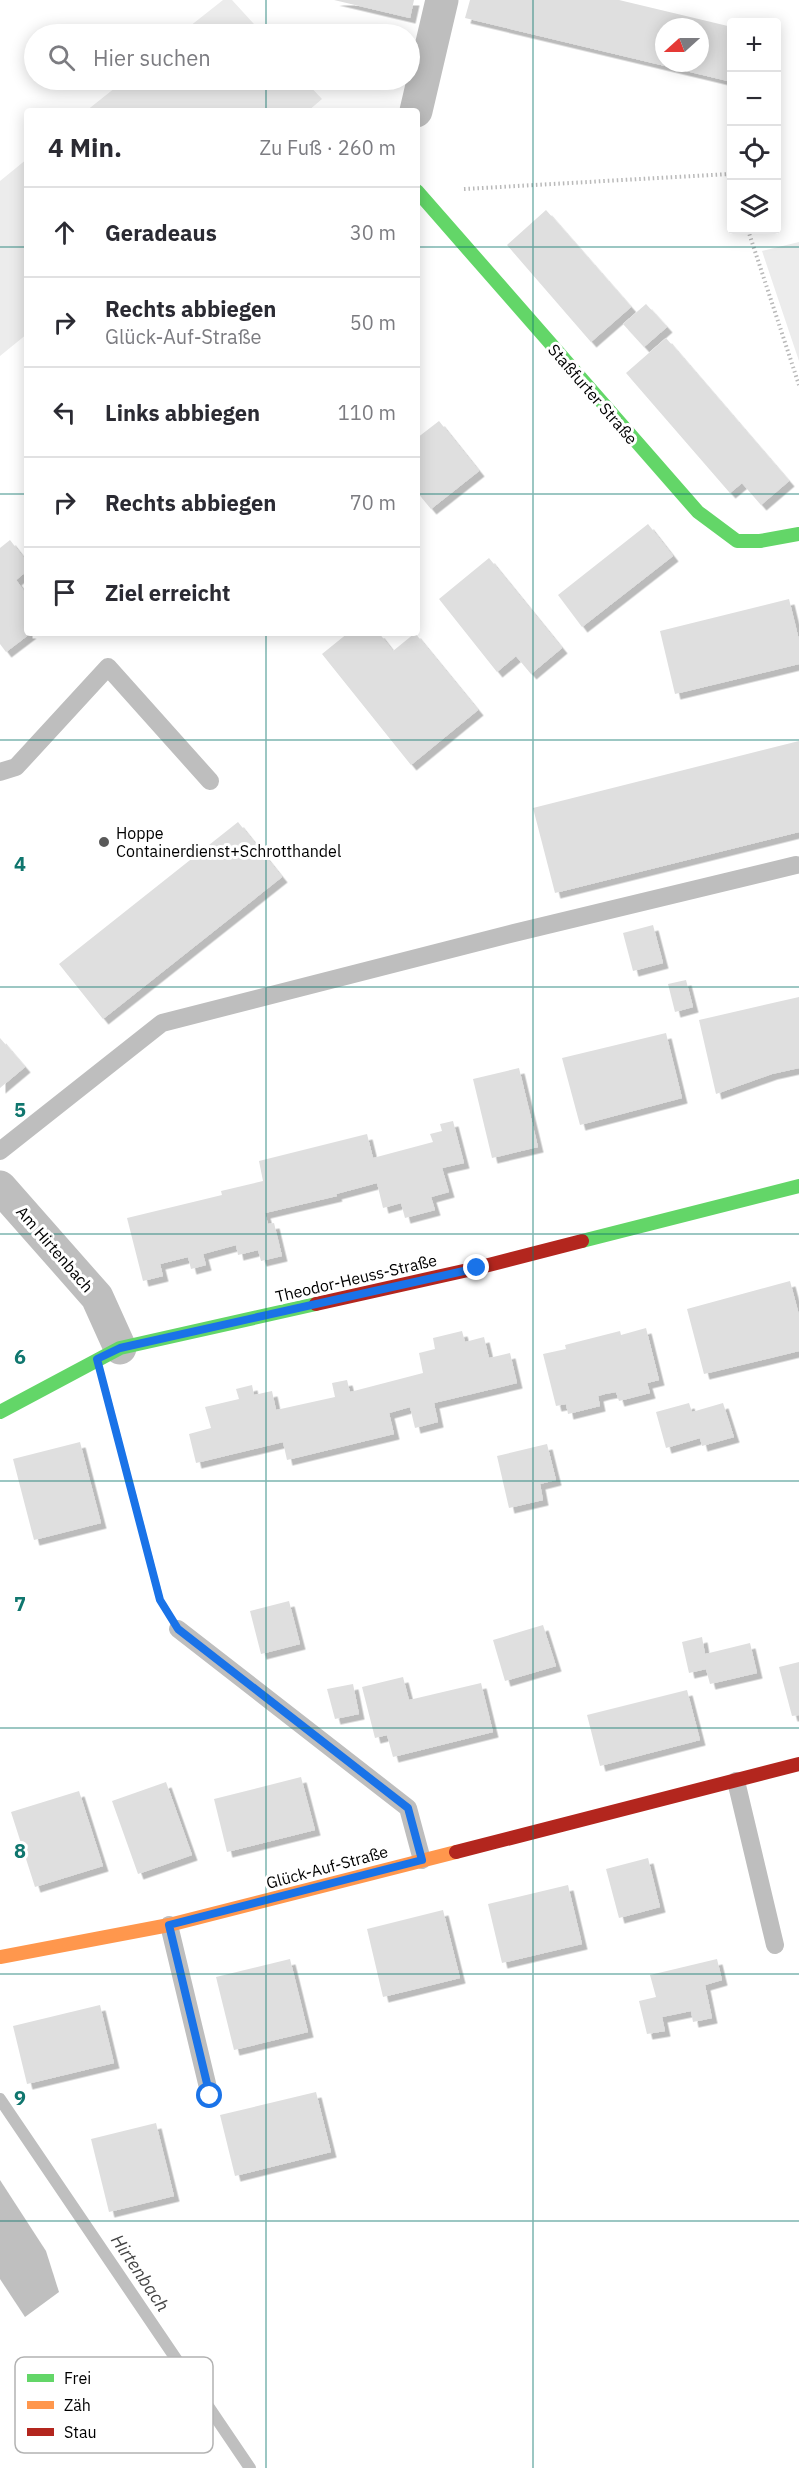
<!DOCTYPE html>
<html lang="de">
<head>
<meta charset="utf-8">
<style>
	:root { --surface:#fff; --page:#f2f2f3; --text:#2b2b33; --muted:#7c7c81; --line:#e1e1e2 }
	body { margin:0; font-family:"IBM Plex Sans",sans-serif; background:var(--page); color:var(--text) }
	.controls { position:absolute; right:18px; top:18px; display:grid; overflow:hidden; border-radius:6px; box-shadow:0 3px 15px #0003 }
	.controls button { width:54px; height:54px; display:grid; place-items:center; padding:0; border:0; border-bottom:2px solid var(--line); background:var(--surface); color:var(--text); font:30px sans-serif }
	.compass { position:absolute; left:655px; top:18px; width:54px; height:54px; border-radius:50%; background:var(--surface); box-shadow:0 3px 15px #0003; rotate:249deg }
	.stop { position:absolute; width:18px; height:18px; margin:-14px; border:4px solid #1a73e8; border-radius:50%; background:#fff }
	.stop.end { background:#1a73e8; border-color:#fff; box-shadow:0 2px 6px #0008 }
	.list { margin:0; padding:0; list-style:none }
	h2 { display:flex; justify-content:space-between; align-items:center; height:78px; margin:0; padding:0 24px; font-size:26px }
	h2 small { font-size:20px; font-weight:400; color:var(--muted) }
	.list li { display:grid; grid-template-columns:39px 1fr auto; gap:18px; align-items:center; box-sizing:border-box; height:90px; padding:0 24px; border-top:2px solid var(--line) }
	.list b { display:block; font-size:22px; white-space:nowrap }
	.list p { margin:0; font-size:20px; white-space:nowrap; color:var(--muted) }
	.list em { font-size:20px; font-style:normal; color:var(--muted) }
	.icon { flex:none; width:33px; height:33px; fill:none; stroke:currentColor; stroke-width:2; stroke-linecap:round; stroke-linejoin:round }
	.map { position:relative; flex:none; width:799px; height:2468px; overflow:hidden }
	.search { position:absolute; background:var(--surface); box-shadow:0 3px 15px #0003; left:24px; top:24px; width:396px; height:66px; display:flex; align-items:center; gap:15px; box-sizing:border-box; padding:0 21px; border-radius:33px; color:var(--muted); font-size:22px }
	.panel { position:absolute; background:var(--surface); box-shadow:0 3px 15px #0003; left:24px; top:108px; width:396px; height:528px; border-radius:6px }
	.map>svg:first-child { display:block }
	.green { fill:#ececec }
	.water { fill:#bfbfbf }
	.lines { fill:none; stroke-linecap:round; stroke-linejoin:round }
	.stream { stroke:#bfbfbf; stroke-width:12 }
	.building { fill:#dfdfdf; fill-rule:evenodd; filter:url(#shadow) }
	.path { stroke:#b9b9b9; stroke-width:4; stroke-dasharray:1.5 3; stroke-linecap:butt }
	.lane { stroke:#bebebe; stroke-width:18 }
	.street { stroke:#bebebe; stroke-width:33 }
	.fast { stroke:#63d668; stroke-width:14 }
	.slow { stroke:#ff974d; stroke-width:14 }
	.jam { stroke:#b3261e; stroke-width:14 }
	.route { stroke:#1a73e8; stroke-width:8 }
	.grid { fill:none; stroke:#0f766e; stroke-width:1.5; stroke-opacity:0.55 }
	.poi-dot { fill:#595959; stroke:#fff; stroke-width:2 }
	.labels { text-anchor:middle; stroke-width:6; stroke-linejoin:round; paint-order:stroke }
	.street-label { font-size:16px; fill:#000; stroke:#fff }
	.poi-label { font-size:16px; fill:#000; stroke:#fff; text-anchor:start }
	.water-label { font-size:18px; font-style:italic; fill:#444; stroke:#fff }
	.key { fill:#fff; stroke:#b2b2b2; stroke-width:1.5 }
	.key-label { font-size:16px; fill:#000 }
	.grid-label { font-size:20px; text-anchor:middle; font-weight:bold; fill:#0f766e; stroke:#fff; stroke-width:6; stroke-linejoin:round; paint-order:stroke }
</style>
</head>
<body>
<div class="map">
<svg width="799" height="2468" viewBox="0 0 799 2468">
	<defs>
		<filter id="shadow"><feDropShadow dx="5.5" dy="5.5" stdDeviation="0" flood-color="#0004"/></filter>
	</defs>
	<rect width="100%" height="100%" fill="#fff"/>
	<path class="green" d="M 223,0 L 232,0 L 263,34 L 180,34 Z
		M 125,80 L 304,80 L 322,99 L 308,111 L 86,111 Z
		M 27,159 L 27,334 L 0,356 L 0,181 Z
		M 799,242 L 799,361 L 762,251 Z"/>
	<path class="water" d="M 0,2180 L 46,2251 L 59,2292 L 25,2317 L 0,2279 Z"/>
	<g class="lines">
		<path class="stream" d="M 0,2099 L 250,2468"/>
	</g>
	<path class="building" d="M 334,0 L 414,0 L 410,18 Z
		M 470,0 L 619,0 L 732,27 L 732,82 L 465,18 ZM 664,27 L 700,27 L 700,63 L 664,63 Z
		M 546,210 L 631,307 L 591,342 L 507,245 Z
		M 646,304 L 667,327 L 644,347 L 623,324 Z
		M 666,338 L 789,481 L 761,505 L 742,483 L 730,493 L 626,373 Z
		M 439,421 L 479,471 L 431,509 L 417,492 L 417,438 Z
		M 648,524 L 673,556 L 582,627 L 558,595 Z
		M 10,540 L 27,562 L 27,571 L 16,580 L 27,595 L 27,633 L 31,633 L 6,652 L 0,644 L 0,548 Z
		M 489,558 L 562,648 L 531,674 L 516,656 L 497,672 L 439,599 Z
		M 789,599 L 799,640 L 799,664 L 675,694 L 660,631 Z
		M 348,633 L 379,633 L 393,651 L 415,633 L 478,710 L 411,765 L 322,654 Z
		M 799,741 L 799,832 L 555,893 L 533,808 Z
		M 238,822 L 282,877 L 103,1019 L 59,964 Z
		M 653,925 L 663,963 L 633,971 L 623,933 Z
		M 686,980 L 693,1007 L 675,1012 L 668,984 Z
		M 799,997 L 799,1068 L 772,1074 L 716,1094 L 699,1020 Z
		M 666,1033 L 682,1098 L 580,1125 L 562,1058 Z
		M 0,1038 L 25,1067 L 0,1088 Z
		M 519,1068 L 538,1147 L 492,1158 L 473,1079 Z
		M 453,1121 L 464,1163 L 442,1168 L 449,1192 L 431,1197 L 435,1210 L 405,1218 L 401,1203 L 383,1208 L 377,1183 L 336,1194 L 337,1196 L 265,1213 L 268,1224 L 274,1223 L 282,1256 L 261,1261 L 258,1250 L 238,1255 L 236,1245 L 203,1254 L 206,1265 L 191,1269 L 188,1257 L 160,1264 L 163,1276 L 143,1281 L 127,1218 L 222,1195 L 221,1191 L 263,1181 L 259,1161 L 367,1134 L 373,1158 L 433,1142 L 430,1134 L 442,1131 L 440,1124 Z
		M 790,1281 L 799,1315 L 799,1351 L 704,1374 L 687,1309 Z
		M 646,1328 L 659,1380 L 647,1383 L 650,1393 L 619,1401 L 616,1392 L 605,1394 L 598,1396 L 600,1406 L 568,1414 L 566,1404 L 556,1406 L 543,1354 L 566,1349 L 565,1345 L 620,1331 L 621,1335 Z
		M 462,1331 L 465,1342 L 484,1337 L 489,1358 L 510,1353 L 517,1383 L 434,1403 L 438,1422 L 415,1428 L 410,1407 L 389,1413 L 394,1434 L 287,1460 L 283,1442 L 196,1463 L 189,1434 L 211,1428 L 205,1407 L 239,1399 L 236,1389 L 252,1385 L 254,1395 L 272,1391 L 276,1410 L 335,1397 L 332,1383 L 347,1380 L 350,1392 L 423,1373 L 419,1353 L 435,1349 L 433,1338 Z
		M 689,1403 L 692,1412 L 723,1403 L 734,1437 L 702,1446 L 700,1438 L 666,1448 L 656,1412 Z
		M 80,1442 L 101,1523 L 34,1540 L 13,1459 Z
		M 547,1444 L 556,1480 L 540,1484 L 543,1500 L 509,1508 L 497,1456 Z
		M 289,1601 L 300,1644 L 261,1654 L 250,1611 Z
		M 543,1625 L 556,1666 L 505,1681 L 493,1640 Z
		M 702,1637 L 705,1654 L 750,1643 L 757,1673 L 710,1684 L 706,1669 L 689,1673 L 682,1642 Z
		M 799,1662 L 799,1715 L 792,1716 L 779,1667 Z
		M 403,1677 L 409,1700 L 481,1683 L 493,1732 L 393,1757 L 387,1735 L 375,1738 L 362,1687 Z
		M 353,1684 L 359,1714 L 335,1719 L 327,1689 Z
		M 687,1690 L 700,1740 L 600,1766 L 587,1715 Z
		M 301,1777 L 315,1830 L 227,1852 L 214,1799 Z
		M 166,1782 L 192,1855 L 138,1874 L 112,1801 Z
		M 79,1791 L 103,1866 L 35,1887 L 11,1812 Z
		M 648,1858 L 660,1907 L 619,1918 L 606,1869 Z
		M 568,1885 L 582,1944 L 502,1963 L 488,1904 Z
		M 443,1910 L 460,1978 L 383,1997 L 367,1929 Z
		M 290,1959 L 308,2032 L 234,2050 L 216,1977 Z
		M 717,1959 L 722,1980 L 705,1985 L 712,2018 L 693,2022 L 691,2011 L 662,2017 L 665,2031 L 647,2034 L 639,2001 L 656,1997 L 650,1975 Z
		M 100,2005 L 114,2063 L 27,2084 L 13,2026 Z
		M 316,2092 L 331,2152 L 235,2176 L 220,2115 Z
		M 156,2123 L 174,2196 L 109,2212 L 91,2139 Z"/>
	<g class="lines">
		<path class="path" d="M 464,189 L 729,174 L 732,180
			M 748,230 L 799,385
			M 108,1395 L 163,1605"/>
		<path class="lane" d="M 0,772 L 16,767 L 108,667 L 210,781
			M 0,1151 L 162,1023 L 514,933 L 796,865
			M 178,1629 L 408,1808 L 422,1860
			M 736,1781 L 775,1945
			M 169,1925 L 210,2096"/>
		<path class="street" d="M 416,111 L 442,0
			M 0,1187 L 97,1297 L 120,1348"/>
		<path class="fast" d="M 417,191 L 698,512 L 737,541 L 760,541 L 799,534
			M 582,1241 L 799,1186
			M 0,1412 L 120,1348 L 316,1304"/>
		<path class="slow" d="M 0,1957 L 169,1925 L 456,1852"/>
		<path class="jam" d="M 316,1304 L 477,1268 L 582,1241
			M 456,1852 L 799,1764"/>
	</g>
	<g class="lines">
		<path class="route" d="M 210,2096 L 169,1925 L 422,1860 L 408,1808 L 178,1629 L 160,1600 L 97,1359 L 120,1348 L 477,1268"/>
	</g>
	<path class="grid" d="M 266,0 L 266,34M 533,0 L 533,2468M 266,80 L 266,111M 0,247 L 27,247M 417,247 L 799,247M 0,494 L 27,494M 417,494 L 799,494M 266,633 L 266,2468M 0,740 L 799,740M 0,987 L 799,987M 0,1234 L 799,1234M 0,1481 L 799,1481M 0,1728 L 799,1728M 0,1974 L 799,1974M 0,2221 L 799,2221"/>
	<circle class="poi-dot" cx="104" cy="842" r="6"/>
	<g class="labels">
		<g class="street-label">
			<text transform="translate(593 394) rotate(49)" y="6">Staßfurter Straße</text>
			<text transform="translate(55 1249) rotate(49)" y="6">Am Hirtenbach</text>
			<text transform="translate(356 1278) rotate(-13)" y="6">Theodor-Heuss-Straße</text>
			<text transform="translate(327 1867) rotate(-15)" y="6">Glück-Auf-Straße</text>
		</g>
		<g class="poi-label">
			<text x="116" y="839">Hoppe<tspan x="116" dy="18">Containerdienst+Schrotthandel</tspan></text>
		</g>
		<g class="water-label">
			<text transform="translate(140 2273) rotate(56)" y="6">Hirtenbach</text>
		</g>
	</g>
	<rect x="15" y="2357" width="198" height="96" rx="9" class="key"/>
	<rect x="27" y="2374" width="27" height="8" fill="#63d668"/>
	<rect x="27" y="2401" width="27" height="8" fill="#ff974d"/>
	<rect x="27" y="2428" width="27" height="8" fill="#b3261e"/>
	<g class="key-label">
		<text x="64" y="2384">Frei</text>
		<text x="64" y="2411">Zäh</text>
		<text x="64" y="2438">Stau</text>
	</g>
	<g class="grid-label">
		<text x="20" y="871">4</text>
		<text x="20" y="1117">5</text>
		<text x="20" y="1364">6</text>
		<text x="20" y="1611">7</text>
		<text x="20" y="1858">8</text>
		<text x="20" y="2105">9</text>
	</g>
</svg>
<div class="controls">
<button>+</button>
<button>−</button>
<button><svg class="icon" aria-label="locate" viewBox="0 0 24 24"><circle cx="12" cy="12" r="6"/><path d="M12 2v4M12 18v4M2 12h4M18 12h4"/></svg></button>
<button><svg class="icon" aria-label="layers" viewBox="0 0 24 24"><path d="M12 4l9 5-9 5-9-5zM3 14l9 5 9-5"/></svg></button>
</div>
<svg class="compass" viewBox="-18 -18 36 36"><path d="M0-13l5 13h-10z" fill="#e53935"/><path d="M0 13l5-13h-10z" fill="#7c7c81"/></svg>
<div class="stop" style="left:210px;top:2096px"></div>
<div class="stop end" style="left:477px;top:1268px"></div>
<div class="search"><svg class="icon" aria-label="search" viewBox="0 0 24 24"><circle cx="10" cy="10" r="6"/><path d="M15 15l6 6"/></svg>Hier suchen</div>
<section class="panel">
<h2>4 Min.<small>Zu Fuß · 260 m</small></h2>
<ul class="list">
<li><svg class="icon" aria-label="ahead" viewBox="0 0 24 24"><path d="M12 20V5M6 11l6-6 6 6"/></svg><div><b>Geradeaus</b></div><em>30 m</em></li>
<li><svg class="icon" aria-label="right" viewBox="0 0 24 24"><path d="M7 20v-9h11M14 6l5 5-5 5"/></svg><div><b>Rechts abbiegen</b><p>Glück-Auf-Straße</p></div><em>50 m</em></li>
<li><svg class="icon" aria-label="left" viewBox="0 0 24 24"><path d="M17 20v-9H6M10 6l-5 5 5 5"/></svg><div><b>Links abbiegen</b></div><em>110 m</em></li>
<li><svg class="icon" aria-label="right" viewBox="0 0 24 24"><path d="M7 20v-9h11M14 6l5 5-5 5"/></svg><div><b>Rechts abbiegen</b></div><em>70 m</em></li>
<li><svg class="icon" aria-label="arrive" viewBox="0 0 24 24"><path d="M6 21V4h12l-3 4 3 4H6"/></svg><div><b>Ziel erreicht</b></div></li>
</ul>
</section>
</div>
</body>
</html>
